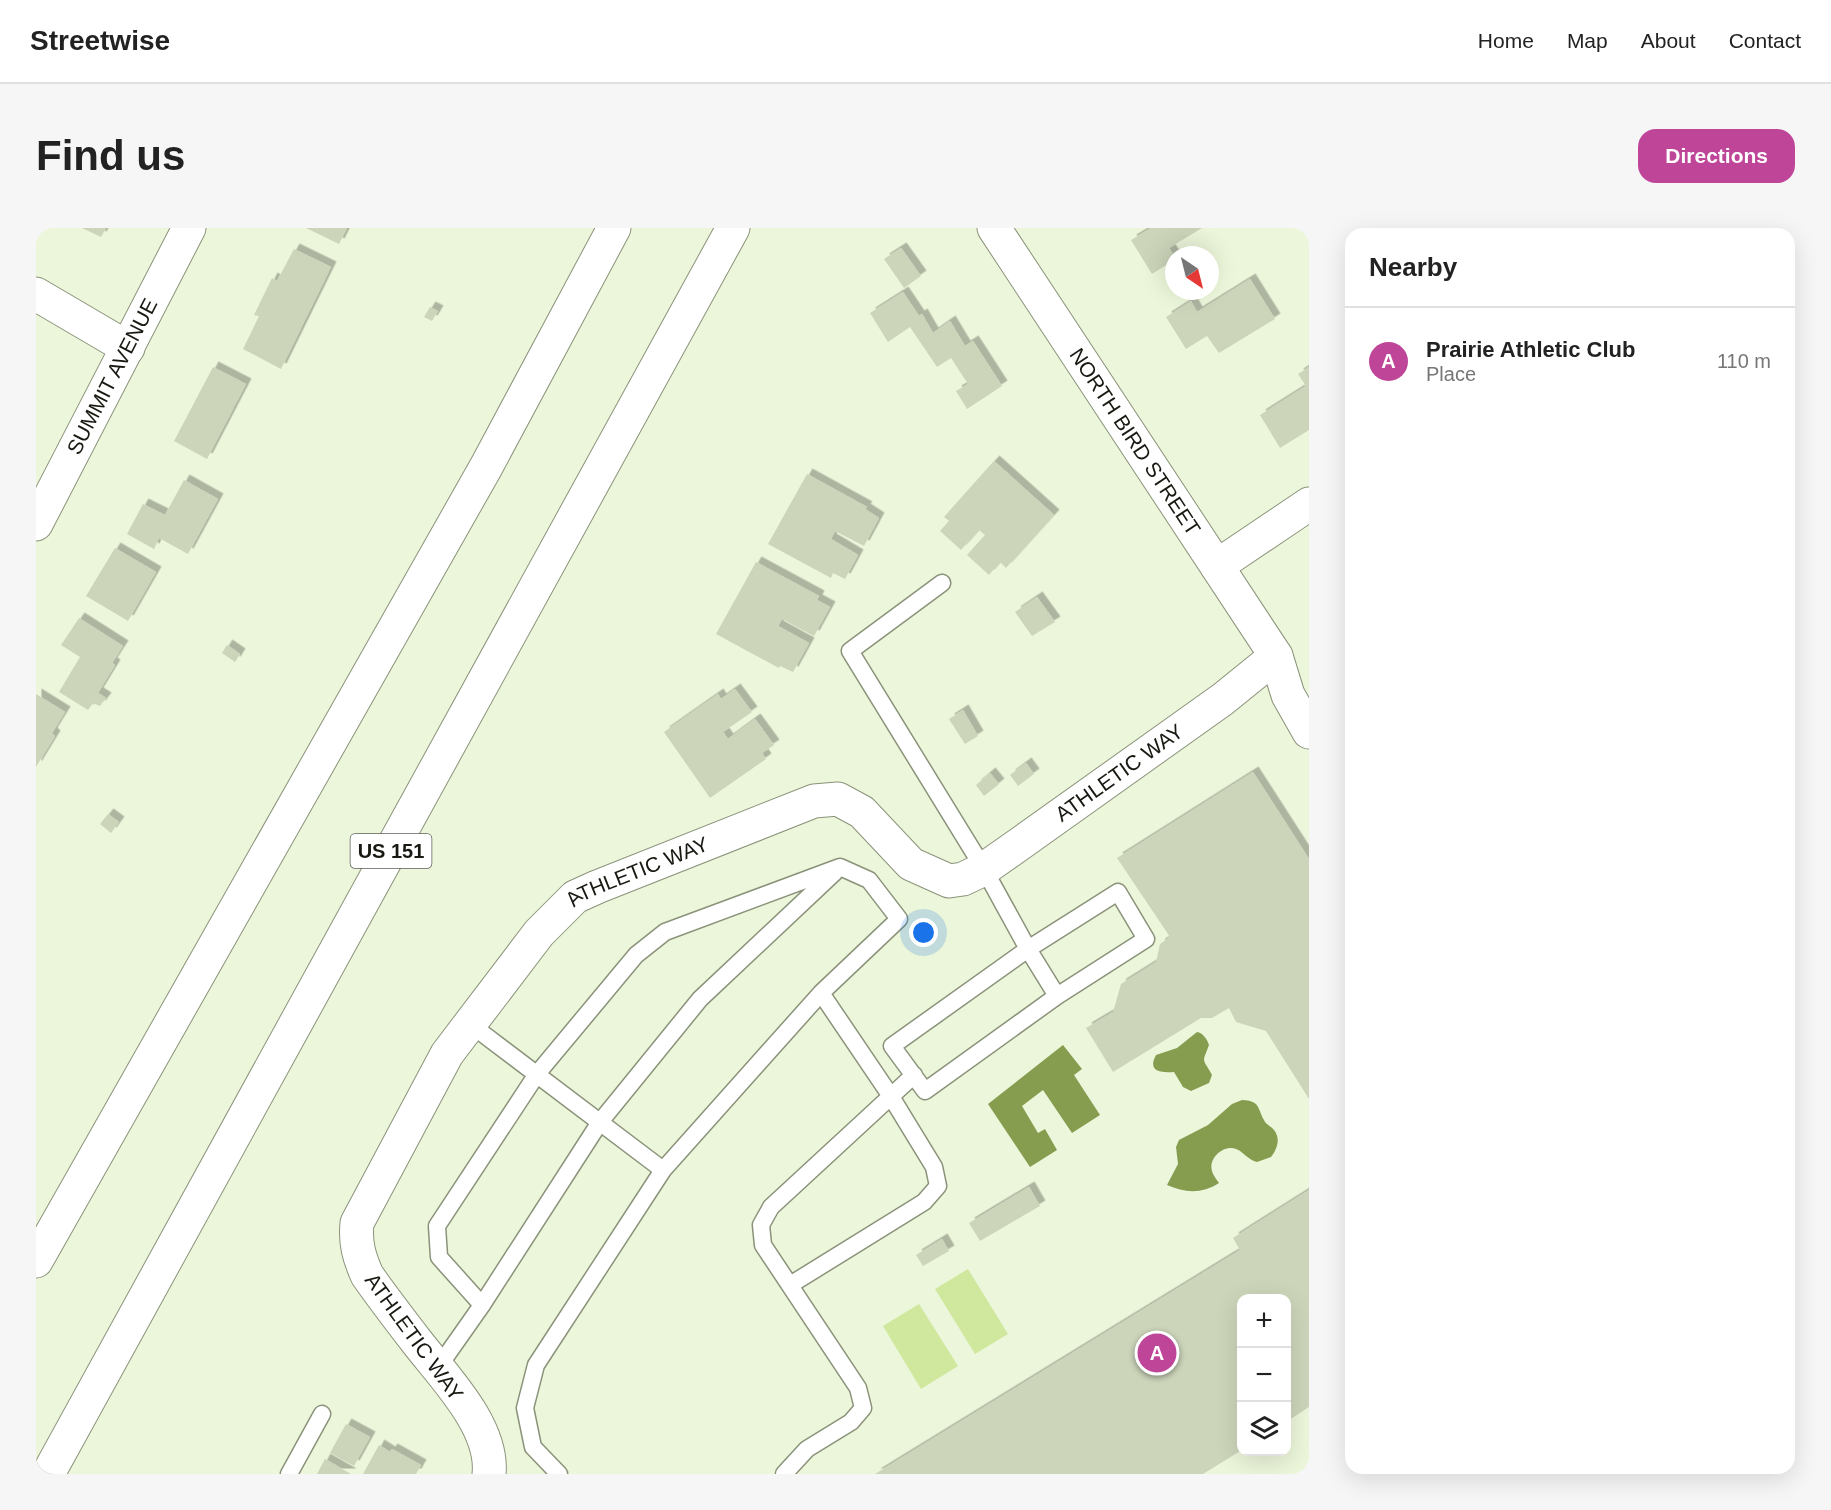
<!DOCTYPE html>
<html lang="en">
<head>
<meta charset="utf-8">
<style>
	:root { --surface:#fff; --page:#f6f6f6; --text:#222; --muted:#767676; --line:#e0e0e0; --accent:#be4598 }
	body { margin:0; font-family:Arial,sans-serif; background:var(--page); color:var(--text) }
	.controls { position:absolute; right:18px; bottom:18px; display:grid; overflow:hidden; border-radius:12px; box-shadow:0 6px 24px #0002 }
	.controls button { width:54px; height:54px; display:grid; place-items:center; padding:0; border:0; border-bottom:2px solid var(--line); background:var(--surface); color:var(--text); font:30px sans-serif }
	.compass { position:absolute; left:1129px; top:18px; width:54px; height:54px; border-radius:50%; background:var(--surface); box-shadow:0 6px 24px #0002; rotate:145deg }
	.you { position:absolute; left:888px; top:705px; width:21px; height:21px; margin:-15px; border:4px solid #fff; border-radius:50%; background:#1a73e8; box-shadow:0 0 0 9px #1a73e833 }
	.badge { display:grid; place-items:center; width:39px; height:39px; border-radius:50%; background:var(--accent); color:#fff; font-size:20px; font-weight:700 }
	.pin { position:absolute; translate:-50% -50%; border:3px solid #fff; box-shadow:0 2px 6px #0006 }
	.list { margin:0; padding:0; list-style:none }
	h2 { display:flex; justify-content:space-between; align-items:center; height:78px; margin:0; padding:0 24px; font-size:26px }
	h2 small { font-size:20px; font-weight:400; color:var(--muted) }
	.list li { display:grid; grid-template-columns:39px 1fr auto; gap:18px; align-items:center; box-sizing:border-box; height:108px; padding:0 24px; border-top:2px solid var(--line) }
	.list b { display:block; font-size:22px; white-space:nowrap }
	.list p { margin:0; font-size:20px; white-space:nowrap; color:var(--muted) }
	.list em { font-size:20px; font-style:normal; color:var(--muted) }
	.icon { flex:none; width:33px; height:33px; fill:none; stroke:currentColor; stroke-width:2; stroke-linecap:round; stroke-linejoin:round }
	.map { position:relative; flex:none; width:1273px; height:1246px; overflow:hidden; border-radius:18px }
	header { display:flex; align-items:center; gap:36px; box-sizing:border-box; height:84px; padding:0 30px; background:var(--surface); border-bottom:2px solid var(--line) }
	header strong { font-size:28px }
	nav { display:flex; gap:33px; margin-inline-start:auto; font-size:21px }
	.intro { display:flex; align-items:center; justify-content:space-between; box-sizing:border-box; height:144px; padding:0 36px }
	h1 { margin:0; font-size:42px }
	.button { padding:15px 27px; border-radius:18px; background:var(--accent); color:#fff; font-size:21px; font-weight:700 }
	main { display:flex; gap:36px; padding:0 36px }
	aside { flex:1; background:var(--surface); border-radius:18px; box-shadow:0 6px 24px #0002 }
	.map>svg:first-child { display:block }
	.green { fill:#d0e89d }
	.water { fill:#869d50 }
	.building { fill:#ccd5ba; filter:url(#shadow) }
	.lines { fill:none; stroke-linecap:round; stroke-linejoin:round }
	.lane-casing { stroke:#8a937a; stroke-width:19 }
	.street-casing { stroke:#8a937a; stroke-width:35 }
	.secondary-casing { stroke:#8a937a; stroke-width:35 }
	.highway-casing { stroke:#8a937a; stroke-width:35 }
	.lane { stroke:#fff; stroke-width:16 }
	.street { stroke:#fff; stroke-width:33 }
	.secondary { stroke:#fff; stroke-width:33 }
	.highway { stroke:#fff; stroke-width:33 }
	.labels { text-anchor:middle; stroke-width:4.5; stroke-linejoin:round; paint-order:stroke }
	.shield { fill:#fff; stroke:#5d5f58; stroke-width:1.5 }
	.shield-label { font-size:20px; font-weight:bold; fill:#171a11 }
	.street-label { font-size:21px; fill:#171a11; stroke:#fff }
</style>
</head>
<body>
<header>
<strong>Streetwise</strong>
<nav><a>Home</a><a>Map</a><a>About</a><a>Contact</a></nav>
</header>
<div class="intro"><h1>Find us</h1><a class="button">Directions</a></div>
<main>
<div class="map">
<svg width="1273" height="1246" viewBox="0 0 1273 1246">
	<defs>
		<filter id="shadow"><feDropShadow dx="5.5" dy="-5.5" stdDeviation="0" flood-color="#0004"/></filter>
	</defs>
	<rect width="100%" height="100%" fill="#ecf6da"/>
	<path class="green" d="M 932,1041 L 972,1106 L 939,1126 L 899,1061 Z
		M 883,1076 L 922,1138 L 885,1161 L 847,1098 Z"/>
	<path class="water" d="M 1161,804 C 1167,805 1171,811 1173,817 C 1166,836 1166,829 1176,847 L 1173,855 L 1155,863 L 1147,859 L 1138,844 C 1125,845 1111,844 1120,827 L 1141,820 Z
		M 1027,817 L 1046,841 L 1038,847 L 1064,887 L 1036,905 L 1007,862 L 986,878 L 1002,905 L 1009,901 L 1021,922 L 994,939 L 952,876 Z
		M 1206,872 C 1224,873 1221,879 1228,892 C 1230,897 1235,898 1238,902 C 1245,911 1241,921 1235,929 L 1221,934 C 1212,932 1208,924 1200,921 C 1188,916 1172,930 1176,943 C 1177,947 1181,952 1183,955 C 1166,966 1149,965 1131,957 L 1142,936 L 1140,919 L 1143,912 L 1172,897 L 1196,876 Z"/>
	<path class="building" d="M 46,0 L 70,0 L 65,9 Z
		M 270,0 L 311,0 L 303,16 Z
		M 1115,0 L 1166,0 L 1133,20 L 1138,28 L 1138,32 L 1116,46 L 1095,12 Z
		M 865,20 L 885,48 L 868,60 L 848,31 Z
		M 258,21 L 295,39 L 245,141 L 207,121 L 223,88 L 218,87 L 236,50 L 241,53 Z
		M 1214,51 L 1239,91 L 1183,125 L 1171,108 L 1150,121 L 1130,89 L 1155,73 L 1161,84 Z
		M 867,64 L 883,88 L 886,86 L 897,105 L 914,93 L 929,118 L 937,113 L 966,158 L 931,181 L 920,163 L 932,156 L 915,130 L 901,139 L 874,99 L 852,114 L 834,85 Z
		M 394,79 L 402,83 L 396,93 L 388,89 Z
		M 177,139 L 210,156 L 171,231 L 138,213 Z
		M 1273,139 L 1273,202 L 1244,220 L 1224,187 L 1270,158 L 1262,146 Z
		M 958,233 L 1018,287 L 970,340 L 964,334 L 953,347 L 931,327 L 949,307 L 943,302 L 925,322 L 904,303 L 913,293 L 908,289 Z
		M 771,246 L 831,279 L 829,281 L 843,290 L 828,318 L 799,303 L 795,311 L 822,327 L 809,351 L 797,345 L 795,350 L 732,316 Z
		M 148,252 L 182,271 L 152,326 L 123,310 L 118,321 L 91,306 L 107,276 L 129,287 Z
		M 79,320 L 120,344 L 92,393 L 50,368 Z
		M 720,334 L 783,368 L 781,372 L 794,379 L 778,408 L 746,391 L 742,398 L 773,415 L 757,444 L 744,438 L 743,440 L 680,406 Z
		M 1001,369 L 1019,394 L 996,408 L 979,384 Z
		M 43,390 L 87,418 L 76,435 L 79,437 L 62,465 L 70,470 L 64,478 L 57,475 L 52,482 L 23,464 L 44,429 L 25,417 Z
		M 191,417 L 204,426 L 199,434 L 186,425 Z
		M 699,461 L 716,484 L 687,504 L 692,511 L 719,491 L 738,517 L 726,525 L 730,531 L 674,570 L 628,504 L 682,466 L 685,471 Z
		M 0,466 L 29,484 L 16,505 L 19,508 L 0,539 Z
		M 927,482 L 942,508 L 929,516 L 913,491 Z
		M 990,535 L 998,546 L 982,558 L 974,547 Z
		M 1217,544 L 1273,631 L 1273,871 L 1230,803 L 1200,794 L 1193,780 L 1176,790 L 1165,790 L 1077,844 L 1050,800 L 1077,784 L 1085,756 L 1120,734 L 1124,716 L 1134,709 L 1081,630 Z
		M 954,545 L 963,556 L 948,568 L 940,557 Z
		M 72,586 L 83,594 L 75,605 L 64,596 Z
		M 993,959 L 1004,978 L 944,1013 L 933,995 Z
		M 1273,962 L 1273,1179 L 1250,1194 L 1250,1070 L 1206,1070 L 1206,1222 L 1167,1246 L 839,1246 L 1204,1022 L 1197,1010 Z
		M 906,1011 L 913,1023 L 887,1038 L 880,1027 Z
		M 310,1196 L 334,1209 L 318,1238 L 294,1225 Z
		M 343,1217 L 354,1224 L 356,1221 L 385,1237 L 380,1246 L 327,1246 Z
		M 289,1231 L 315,1246 L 281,1246 Z"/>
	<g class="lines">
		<g class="lane-casing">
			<path id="lane" d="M 906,355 L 814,423 L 948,641 L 992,721 L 1082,664 L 1110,711 L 1021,768
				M 992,721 L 1021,768 L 889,863 L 856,818 Z
				M 434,796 L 627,942
				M 754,1057 L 888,974 L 902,958 L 898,939 L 854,867 L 785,765
				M 446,1077 L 403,1029 L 401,998 L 501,846 L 600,727 L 629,704 L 804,639 L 833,652 L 863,691 L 785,765 L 627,942 L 500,1137 L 489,1180 L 497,1219 L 523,1246
				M 401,1141 L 446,1077 L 564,894 L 664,771 L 799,644
				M 253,1246 L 286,1186
				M 748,1246 L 771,1221 L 815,1194 L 827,1180 L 822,1160 L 727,1017 L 725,997 L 735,979 L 878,847"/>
		</g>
		<g class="street-casing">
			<g id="street">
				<path d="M 0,66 L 92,120"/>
				<path id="s1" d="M 0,296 L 153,0"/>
				<path d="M 1181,338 L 1273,276"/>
				<path id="s2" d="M 453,1246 C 458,1199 408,1149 381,1114 C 364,1092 347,1070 331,1047 C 323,1029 319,1015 321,995 L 411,826 L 503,705 L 539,669 L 561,659 L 778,573 L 802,571 L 826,584 L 875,636 L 913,653 L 927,651 L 948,641 L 985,615 L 1187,471 L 1240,428"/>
			</g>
		</g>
		<g class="secondary-casing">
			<g id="secondary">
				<path id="s3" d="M 958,0 L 1240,428 L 1252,467 L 1273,504"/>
			</g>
		</g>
		<g class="highway-casing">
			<path id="highway" d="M 0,1033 L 450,239 L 578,0
				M 12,1246 L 697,0"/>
		</g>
		<use href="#lane" class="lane"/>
		<use href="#street" class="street"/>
		<use href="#secondary" class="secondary"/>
		<use href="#highway" class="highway"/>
	</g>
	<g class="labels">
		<rect class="shield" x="314.5" y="606" width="81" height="34" rx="4.5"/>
		<g class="shield-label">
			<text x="355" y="630">US 151</text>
		</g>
		<g class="street-label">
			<text dy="7" stroke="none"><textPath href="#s1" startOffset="166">SUMMIT AVENUE</textPath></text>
			<text dy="7" stroke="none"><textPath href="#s3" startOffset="256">NORTH BIRD STREET</textPath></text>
			<text dy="7" stroke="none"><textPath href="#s2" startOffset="1311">ATHLETIC WAY</textPath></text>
			<text dy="7" stroke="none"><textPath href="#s2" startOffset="753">ATHLETIC WAY</textPath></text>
			<text transform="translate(378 1109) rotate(54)" y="7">ATHLETIC WAY</text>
		</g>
	</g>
</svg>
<div class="controls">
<button>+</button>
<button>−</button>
<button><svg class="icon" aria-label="layers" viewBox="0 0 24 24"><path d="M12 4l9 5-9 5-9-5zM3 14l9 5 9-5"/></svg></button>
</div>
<svg class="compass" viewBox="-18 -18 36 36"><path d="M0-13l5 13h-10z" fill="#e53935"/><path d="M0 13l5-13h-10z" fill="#767676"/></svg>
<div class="you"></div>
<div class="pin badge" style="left:1121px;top:1125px">A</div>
</div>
<aside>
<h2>Nearby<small></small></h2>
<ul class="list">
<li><span class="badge">A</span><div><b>Prairie Athletic Club</b><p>Place</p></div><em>110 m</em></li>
</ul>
</aside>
</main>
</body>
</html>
